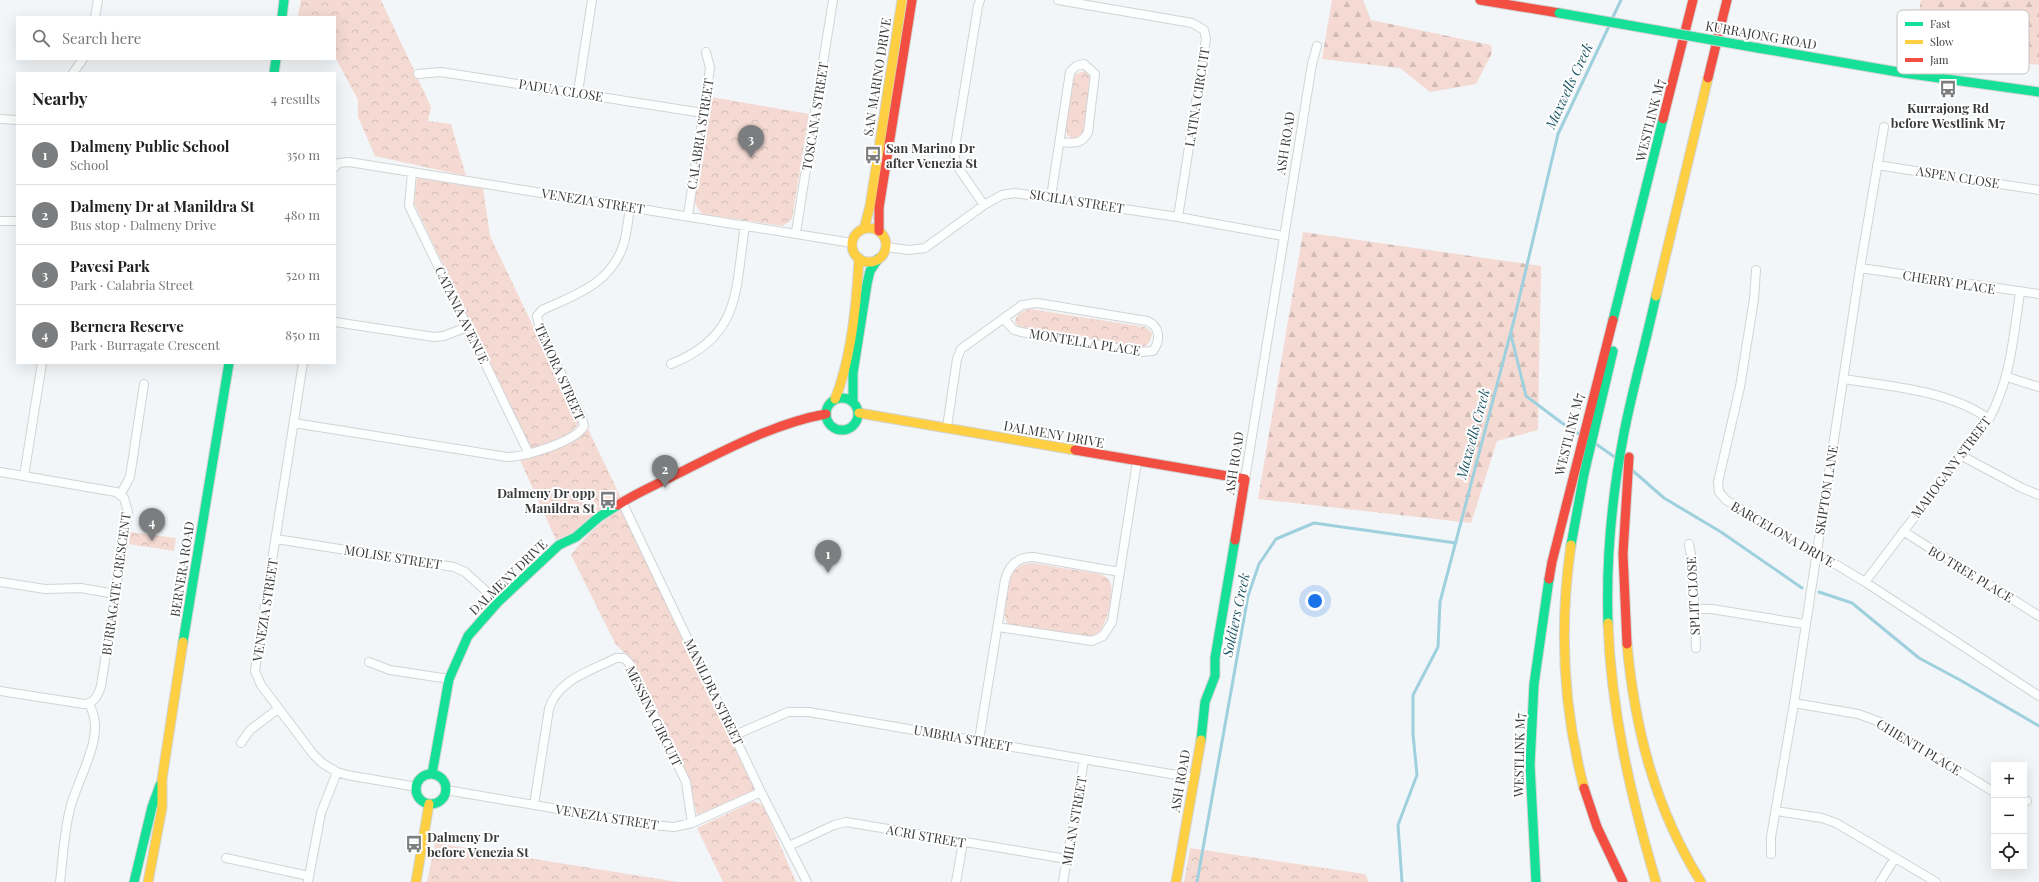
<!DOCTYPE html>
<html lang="en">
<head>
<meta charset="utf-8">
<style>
	:root { --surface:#fff; --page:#f2f2f2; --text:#222; --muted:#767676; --line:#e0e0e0; --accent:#7b7d7e }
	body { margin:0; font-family:"Playfair Display",serif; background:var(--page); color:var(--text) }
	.controls { position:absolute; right:12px; bottom:12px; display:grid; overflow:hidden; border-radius:0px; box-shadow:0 4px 16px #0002 }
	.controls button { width:36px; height:36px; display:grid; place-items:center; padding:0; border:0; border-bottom:1px solid var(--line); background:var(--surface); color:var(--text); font:20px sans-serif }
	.you { position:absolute; left:1315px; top:601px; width:14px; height:14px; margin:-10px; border:3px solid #fff; border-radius:50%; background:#1a73e8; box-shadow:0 0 0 6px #1a73e833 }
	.badge { display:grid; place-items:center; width:26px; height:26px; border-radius:50%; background:var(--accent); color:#fff; font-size:13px; font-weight:700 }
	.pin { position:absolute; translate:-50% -33px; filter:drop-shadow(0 1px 2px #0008) }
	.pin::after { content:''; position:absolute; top:21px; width:14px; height:12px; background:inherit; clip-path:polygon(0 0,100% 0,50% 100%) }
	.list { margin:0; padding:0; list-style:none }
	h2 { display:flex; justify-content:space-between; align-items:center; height:52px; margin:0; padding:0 16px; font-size:17px }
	h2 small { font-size:13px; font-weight:400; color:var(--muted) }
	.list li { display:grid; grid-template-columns:26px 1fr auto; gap:12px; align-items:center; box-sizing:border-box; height:60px; padding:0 16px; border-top:1px solid var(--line) }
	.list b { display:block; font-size:15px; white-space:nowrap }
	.list p { margin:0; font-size:13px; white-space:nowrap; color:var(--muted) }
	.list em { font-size:13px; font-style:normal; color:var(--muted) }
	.icon { flex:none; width:22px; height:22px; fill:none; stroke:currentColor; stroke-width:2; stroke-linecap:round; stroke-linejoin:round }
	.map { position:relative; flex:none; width:2039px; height:882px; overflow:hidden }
	.search { position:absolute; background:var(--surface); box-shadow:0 4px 16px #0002; left:16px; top:16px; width:320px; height:44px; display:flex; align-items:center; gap:10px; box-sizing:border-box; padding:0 14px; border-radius:0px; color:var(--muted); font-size:15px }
	.panel { position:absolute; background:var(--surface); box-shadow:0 4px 16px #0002; left:16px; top:72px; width:320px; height:292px; border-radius:0px }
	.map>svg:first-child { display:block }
	.forest { fill:url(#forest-firs) }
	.park { fill:url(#park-crowns) }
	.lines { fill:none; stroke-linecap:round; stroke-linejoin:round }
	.stream { stroke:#9fd0de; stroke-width:3 }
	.street-casing { stroke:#d1d4d5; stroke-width:10 }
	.fast-casing { stroke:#d1d4d5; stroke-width:11 }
	.slow-casing { stroke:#d1d4d5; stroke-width:11 }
	.jam-casing { stroke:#d1d4d5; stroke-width:11 }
	.street { stroke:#fdfefe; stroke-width:8 }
	.fast { stroke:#16e098; stroke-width:9 }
	.slow { stroke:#ffcf43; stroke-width:9 }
	.jam { stroke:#f24e42; stroke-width:9 }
	.fast-bridge-casing { stroke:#d1d4d5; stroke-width:11; stroke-linecap:butt }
	.fast-bridge { stroke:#16e098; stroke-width:9 }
	.labels { text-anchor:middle; stroke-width:4; stroke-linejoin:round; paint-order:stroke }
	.street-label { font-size:13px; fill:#3a3c3c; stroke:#fff }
	.poi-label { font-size:13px; font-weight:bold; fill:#3a3c3c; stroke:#fff; text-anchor:start }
	.water-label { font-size:14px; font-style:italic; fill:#1e5766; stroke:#fff }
	.key { fill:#fff; stroke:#c4c4c4; stroke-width:1 }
	.key-label { font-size:11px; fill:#3a3c3c }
</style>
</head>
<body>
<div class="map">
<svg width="2039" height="882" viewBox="0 0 2039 882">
	<defs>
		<pattern id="forest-firs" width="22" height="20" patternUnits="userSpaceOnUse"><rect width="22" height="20" fill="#f4dad3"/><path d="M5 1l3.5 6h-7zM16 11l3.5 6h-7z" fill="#d2bcb6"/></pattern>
		<pattern id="park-crowns" width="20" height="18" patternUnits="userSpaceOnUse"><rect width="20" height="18" fill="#f4dad3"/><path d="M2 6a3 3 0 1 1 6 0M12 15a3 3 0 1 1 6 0" fill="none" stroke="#d2bcb6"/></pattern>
	</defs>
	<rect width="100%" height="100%" fill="#f3f6f8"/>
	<path class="forest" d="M 1332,0 L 1363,0 L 1371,20 L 1491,45 L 1492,53 L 1476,84 L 1430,92 L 1400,68 L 1322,59 Z
		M 1921,0 L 2039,0 L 2039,65 L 1987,57 L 1977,65 L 1912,49 Z
		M 1303,232 L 1541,266 L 1538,430 L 1497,441 L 1471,523 L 1258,499 Z"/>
	<path class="park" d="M 301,0 L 381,0 L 427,98 L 431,108 L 428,121 L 451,124 L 466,176 L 375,156 L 358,117 L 358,100 L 335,57 L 335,17 L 301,17 L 298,15 Z
		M 1084,71 L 1090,76 L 1091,82 L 1083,131 L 1079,138 L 1073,139 L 1067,135 L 1066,128 L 1073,79 L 1076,74 Z
		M 711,97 L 809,114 L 792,219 L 783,226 L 702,214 L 694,202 Z
		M 417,178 L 483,188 L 490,236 L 579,423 C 570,437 547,447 530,450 L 414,203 Z
		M 1030,309 L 1145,327 L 1152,333 C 1151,341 1149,345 1142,347 L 1018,326 L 1015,322 C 1016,314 1022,311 1030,309 Z
		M 588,429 L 621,498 L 576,531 L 556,540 L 520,460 L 531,458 L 582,435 Z
		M 622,509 L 755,791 L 697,815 L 689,779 L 626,654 L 616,645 L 571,555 C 585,536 601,521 622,509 Z
		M 130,532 L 176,538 L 174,551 L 128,544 Z
		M 1032,563 L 1100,574 C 1105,576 1109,578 1111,584 C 1114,596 1106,631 1094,636 C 1080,641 1025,629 1009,625 C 1007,622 1005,620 1005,616 C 1003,608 1008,576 1015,570 C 1020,565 1025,564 1032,563 Z
		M 754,801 L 763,805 L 796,882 L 723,882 L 697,828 Z
		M 435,843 L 678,882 L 427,882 Z
		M 1190,848 L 1365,874 L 1369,882 L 1184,882 Z"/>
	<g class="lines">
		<path class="stream" d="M 1612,19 L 1621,0
			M 1511,335 L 1526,396 L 1562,423 L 1579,434
			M 1596,444 L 1616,458
			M 1632,470 L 1664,498 L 1721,532 L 1802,588
			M 1819,592 L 1852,603 L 1919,658 L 1960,680 L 2039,726
			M 1197,882 L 1248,596 L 1259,564 L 1276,539 L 1314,523 L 1456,543
			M 1402,882 L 1398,825 L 1417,775 L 1413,734 L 1413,695 L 1438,647 L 1440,602 L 1514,320 L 1558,134 L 1610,24"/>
		<g class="street-casing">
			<path id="street" d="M 980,0 L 978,6 L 954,154 L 957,166 L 984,205
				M 1058,0 L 1192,23 L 1204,30 L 1206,39 L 1178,217
				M 95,17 L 98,0
				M 73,73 L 83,59
				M 418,74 L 441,72 L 703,113
				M 578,92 L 592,0
				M 0,119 L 17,120
				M 1877,165 L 2039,190
				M 335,167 L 339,163 L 349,162 L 852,243
				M 412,172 L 409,206 L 529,454
				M 1051,197 L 1070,72 L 1076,66 L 1084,64 L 1095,74 L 1088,132 C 1082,145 1073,143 1060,142
				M 688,215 L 710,68 L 706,52
				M 0,221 L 17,221
				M 796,232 L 833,0
				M 886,247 L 909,250 L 925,248 L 984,205 L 1002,195 L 1015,193 L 1178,217 L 1283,236
				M 1860,268 L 2039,294
				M 1756,270 L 1754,299 L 1740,387 L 1718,482 L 1719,492 L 1726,500 L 1820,558 L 1837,565 L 1865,582 L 2039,696
				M 335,322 L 434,337 L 444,336 L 467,327
				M 303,363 L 257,656 L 255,671 L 261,685 L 313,754 L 322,763 L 337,772 L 347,775 L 417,787
				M 671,364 C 742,336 735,290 745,225
				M 2007,377 L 2039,387
				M 1844,379 C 1892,387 1949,390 1989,419
				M 294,423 L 507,457 C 524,457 575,442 584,426 L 582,418 L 540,329 L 537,316 L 542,310 C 575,295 610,284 623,246 C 627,234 628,220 630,207
				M 947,427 L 957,359 L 961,349 L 1022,305 L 1037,303 L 1147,321 C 1160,326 1161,340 1153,351 L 1140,352 L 1021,332 L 1014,330 L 1004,319
				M 1962,456 L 2022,488 L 2039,495
				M 0,472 L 116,492 L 124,498 L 128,512 L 101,686 C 98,696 94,703 84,704 L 0,691
				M 24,476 L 42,363
				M 1245,479 L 1312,64 L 1317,46
				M 120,495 L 130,477 L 144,384
				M 622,502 L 761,792 L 807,882
				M 1903,531 C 1948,560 1994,587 2039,616
				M 276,539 L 454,567 L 465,572 L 498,602
				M 1689,544 L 1693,566 L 1696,648
				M 0,582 L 45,589 L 81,588 L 115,594
				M 1865,582 L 1989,419 C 2011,378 2013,338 2020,293
				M 1694,609 L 1712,609 L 1804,624
				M 998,627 L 1092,641 L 1103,636 L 1112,622 L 1137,462
				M 369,662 L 390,670 L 449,679
				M 1794,703 L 1858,714 L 1880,722 L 1994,792
				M 735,735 L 788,712 L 809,712 L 1194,778
				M 979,740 L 1005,580 C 1009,565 1018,557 1033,557 L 1120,572
				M 241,743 L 250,730 L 278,709
				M 446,790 L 652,825 L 674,827 L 692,823 L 761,792
				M 2024,801 L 2027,801
				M 534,805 L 549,709 C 558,679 591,671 616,658 L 624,658 L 629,663 L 686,782 L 692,823
				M 1776,811 L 1822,818 L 1836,823 L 1936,882
				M 789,846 L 834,825 L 846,822 L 1067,859
				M 1771,854 L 1771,837 L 1794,703 L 1860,268 L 1884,127
				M 226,858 L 309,876
				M 60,882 C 63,858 64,832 70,809 C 77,778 109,733 88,703
				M 308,882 L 321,813 L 337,772
				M 956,882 L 963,842
				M 1063,882 L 1084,760
				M 1880,882 L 1895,858"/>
		</g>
		<g class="fast-casing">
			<path id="fast" d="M 282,17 L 284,0
				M 1758,48 L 1904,73 L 2039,92
				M 274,73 L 276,59
				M 1613,320 L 1663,119
				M826 414a16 16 0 1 1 32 0a16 16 0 1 1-32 0Z
				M 853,401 L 853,373 L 867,284 L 870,271 L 878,259
				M 1571,545 L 1584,474 L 1613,351
				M 1608,623 C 1606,559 1612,495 1624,433 C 1633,387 1646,342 1656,296
				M 183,642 L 229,363
				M 1201,740 L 1205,702 L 1215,676 L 1215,658 L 1235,540
				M 432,774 L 449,679 L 468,636 L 498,602 L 559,545 L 576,537 L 599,517 L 618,505
				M416 789a15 15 0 1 1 30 0a15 15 0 1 1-30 0Z
				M 134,882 L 152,807 L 160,785
				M 1536,882 L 1530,765 L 1534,684 L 1549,579"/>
		</g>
		<g class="slow-casing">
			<path id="slow" d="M852 245a17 17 0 1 1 34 0a17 17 0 1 1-34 0Z
				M 864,229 L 870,206 L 902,0
				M 1656,296 L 1708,78
				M 835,399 C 851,360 857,300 859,258
				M 859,413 L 1075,450
				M 1571,545 C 1559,627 1563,708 1584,788
				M 1608,623 C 1611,712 1631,797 1656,882
				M 1627,644 C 1635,730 1655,808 1701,882
				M 148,882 L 162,808 L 162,779 L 183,642
				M 416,882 L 429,804
				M 1176,882 L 1201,740"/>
		</g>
		<g class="jam-casing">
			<path id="jam" d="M 1480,0 L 1559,13
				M 1708,78 L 1727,0
				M 1663,119 L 1693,0
				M 879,231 L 879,208 L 912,0
				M 1075,450 L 1245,479 L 1235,540
				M 618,505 C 636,493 658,484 677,474 C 723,451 775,423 826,414
				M 1549,579 L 1552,562 L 1613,320
				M 1627,644 L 1623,554 L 1629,457
				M 1584,788 L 1597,827 L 1623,882"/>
		</g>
		<use href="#street" class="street"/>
		<use href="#fast" class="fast"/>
		<use href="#slow" class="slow"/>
		<use href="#jam" class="jam"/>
		<g class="fast-bridge-casing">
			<path id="fast-bridge" d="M 1559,13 L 1758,48"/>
		</g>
		<use href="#fast-bridge" class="fast-bridge"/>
	</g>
	<defs>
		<g id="bus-bare" transform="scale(1.38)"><path d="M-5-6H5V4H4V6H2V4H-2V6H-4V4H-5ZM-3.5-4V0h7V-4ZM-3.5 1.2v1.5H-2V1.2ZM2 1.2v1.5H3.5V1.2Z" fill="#7b7d7e" stroke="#fff" stroke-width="2.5" paint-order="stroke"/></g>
	</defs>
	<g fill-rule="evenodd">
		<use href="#bus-bare" x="1948" y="89"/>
		<use href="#bus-bare" x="873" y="155"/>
		<use href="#bus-bare" x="608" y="500"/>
		<use href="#bus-bare" x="414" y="844"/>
	</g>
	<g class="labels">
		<g class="street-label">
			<text transform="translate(1761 35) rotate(10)" y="5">KURRAJONG ROAD</text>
			<text transform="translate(877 77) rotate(-81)" y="5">SAN MARINO DRIVE</text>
			<text transform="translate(561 90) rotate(9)" y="5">PADUA CLOSE</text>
			<text transform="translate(1197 97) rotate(-81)" y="5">LATINA CIRCUIT</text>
			<text transform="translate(815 116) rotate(-81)" y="5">TOSCANA STREET</text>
			<text transform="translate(1650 120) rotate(-76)" y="5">WESTLINK M7</text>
			<text transform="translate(700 134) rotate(-81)" y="5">CALABRIA STREET</text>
			<text transform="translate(1285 143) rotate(-81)" y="5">ASH ROAD</text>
			<text transform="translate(1958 177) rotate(9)" y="5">ASPEN CLOSE</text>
			<text transform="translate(593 201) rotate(9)" y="5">VENEZIA STREET</text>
			<text transform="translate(1077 201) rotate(9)" y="5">SICILIA STREET</text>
			<text transform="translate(1949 282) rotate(9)" y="5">CHERRY PLACE</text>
			<text transform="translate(462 315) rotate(64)" y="5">CATANIA AVENUE</text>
			<text transform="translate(1085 342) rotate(9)" y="5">MONTELLA PLACE</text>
			<text transform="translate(560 372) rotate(66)" y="5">TEMORA STREET</text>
			<text transform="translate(1054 434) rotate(10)" y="5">DALMENY DRIVE</text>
			<text transform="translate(1569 434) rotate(-76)" y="5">WESTLINK M7</text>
			<text transform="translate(1234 463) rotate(-81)" y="5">ASH ROAD</text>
			<text transform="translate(1951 467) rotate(-53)" y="5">MAHOGANY STREET</text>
			<text transform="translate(1826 490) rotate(-81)" y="5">SKIPTON LANE</text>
			<text transform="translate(1783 534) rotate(30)" y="5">BARCELONA DRIVE</text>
			<text transform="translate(393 557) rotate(9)" y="5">MOLISE STREET</text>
			<text transform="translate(182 569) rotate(-81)" y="5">BERNERA ROAD</text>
			<text transform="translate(1971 574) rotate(31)" y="5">BO TREE PLACE</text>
			<text transform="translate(508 577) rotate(-44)" y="5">DALMENY DRIVE</text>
			<text transform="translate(116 584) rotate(-82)" y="5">BURRAGATE CRESCENT</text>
			<text transform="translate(1693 596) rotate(-93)" y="5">SPLIT CLOSE</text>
			<text transform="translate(265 610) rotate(-81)" y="5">VENEZIA STREET</text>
			<text transform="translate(714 692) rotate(64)" y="5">MANILDRA STREET</text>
			<text transform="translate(654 716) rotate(64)" y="5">MESSINA CIRCUIT</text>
			<text transform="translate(963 738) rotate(10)" y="5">UMBRIA STREET</text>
			<text transform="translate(1919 747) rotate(31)" y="5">CHIENTI PLACE</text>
			<text transform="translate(1519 755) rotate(-89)" y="5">WESTLINK M7</text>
			<text transform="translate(1180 781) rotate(-80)" y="5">ASH ROAD</text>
			<text transform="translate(607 817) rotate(9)" y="5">VENEZIA STREET</text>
			<text transform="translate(1074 821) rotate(-80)" y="5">MILAN STREET</text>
			<text transform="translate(926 836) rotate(10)" y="5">ACRI STREET</text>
		</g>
		<g class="poi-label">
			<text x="1948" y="113" text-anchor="middle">Kurrajong Rd<tspan x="1948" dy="15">before Westlink M7</tspan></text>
			<text x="886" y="153">San Marino Dr<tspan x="886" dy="15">after Venezia St</tspan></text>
			<text x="595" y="498" text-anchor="end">Dalmeny Dr opp<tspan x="595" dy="15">Manildra St</tspan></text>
			<text x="427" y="842">Dalmeny Dr<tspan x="427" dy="15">before Venezia St</tspan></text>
		</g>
		<g class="water-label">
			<text transform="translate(1569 86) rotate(-65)" y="5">Maxwells Creek</text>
			<text transform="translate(1473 434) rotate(-75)" y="5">Maxwells Creek</text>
			<text transform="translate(1236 615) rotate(-78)" y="5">Soldiers Creek</text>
		</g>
	</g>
	<rect x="1897" y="10" width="132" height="64" rx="6" class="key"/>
	<rect x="1905" y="22" width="18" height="4" fill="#16e098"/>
	<rect x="1905" y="40" width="18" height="4" fill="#ffcf43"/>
	<rect x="1905" y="58" width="18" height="4" fill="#f24e42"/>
	<g class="key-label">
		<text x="1930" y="28">Fast</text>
		<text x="1930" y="46">Slow</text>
		<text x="1930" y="64">Jam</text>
	</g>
</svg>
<div class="controls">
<button>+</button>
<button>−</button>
<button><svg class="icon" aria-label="locate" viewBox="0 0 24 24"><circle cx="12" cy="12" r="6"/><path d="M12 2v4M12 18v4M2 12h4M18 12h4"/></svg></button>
</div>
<div class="you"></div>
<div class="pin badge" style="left:828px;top:573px">1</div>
<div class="pin badge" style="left:665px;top:488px">2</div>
<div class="pin badge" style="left:751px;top:158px">3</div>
<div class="pin badge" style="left:152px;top:541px">4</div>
<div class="search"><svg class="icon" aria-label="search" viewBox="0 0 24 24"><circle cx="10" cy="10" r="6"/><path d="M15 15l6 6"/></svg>Search here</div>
<section class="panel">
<h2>Nearby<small>4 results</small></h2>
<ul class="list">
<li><span class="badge">1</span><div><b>Dalmeny Public School</b><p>School</p></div><em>350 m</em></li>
<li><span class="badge">2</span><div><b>Dalmeny Dr at Manildra St</b><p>Bus stop · Dalmeny Drive</p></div><em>480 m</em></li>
<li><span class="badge">3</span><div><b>Pavesi Park</b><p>Park · Calabria Street</p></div><em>520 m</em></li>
<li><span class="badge">4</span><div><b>Bernera Reserve</b><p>Park · Burragate Crescent</p></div><em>850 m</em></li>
</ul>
</section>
</div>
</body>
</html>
